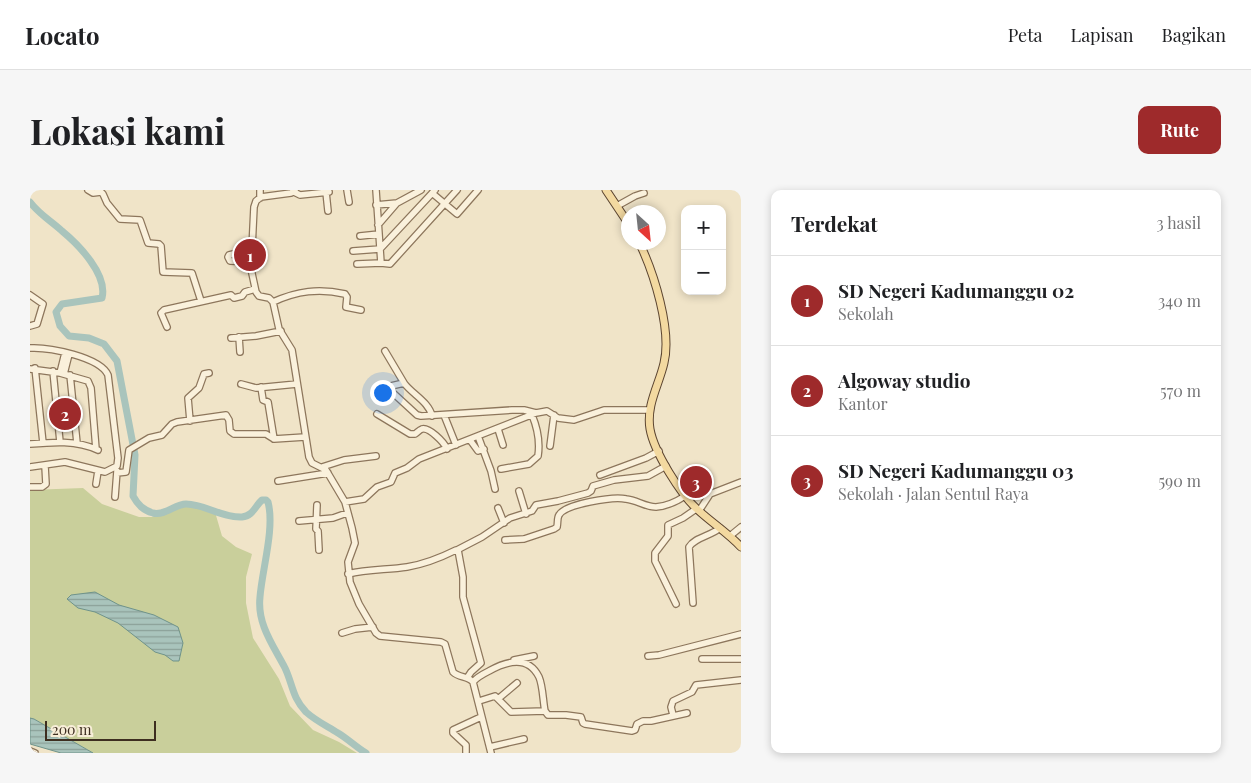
<!DOCTYPE html>
<html lang="id">
<head>
<meta charset="utf-8">
<style>
	:root { --surface:#fff; --page:#f6f6f6; --text:#202124; --muted:#757577; --line:#e0e0e0; --accent:#9e2a2b }
	body { margin:0; font-family:"Playfair Display",serif; background:var(--page); color:var(--text) }
	.controls { position:absolute; right:15px; top:15px; display:grid; overflow:hidden; border-radius:10px; box-shadow:0 2px 8px #0003 }
	.controls button { width:45px; height:45px; display:grid; place-items:center; padding:0; border:0; border-bottom:1px solid var(--line); background:var(--surface); color:var(--text); font:25px sans-serif }
	.compass { position:absolute; left:591px; top:15px; width:45px; height:45px; border-radius:50%; background:var(--surface); box-shadow:0 2px 8px #0003; rotate:153deg }
	.scale { position:absolute; left:15px; bottom:12px; width:111px; box-sizing:border-box; padding-left:5px; border:2px solid #3d2e20; border-top:0; font-size:14px; line-height:18px; white-space:nowrap; color:#3d2e20; -webkit-text-stroke:4px #f7eed8; paint-order:stroke }
	.you { position:absolute; left:352px; top:202px; width:18px; height:18px; margin:-12px; border:4px solid #fff; border-radius:50%; background:#1a73e8; box-shadow:0 0 0 8px #1a73e833 }
	.badge { display:grid; place-items:center; width:32px; height:32px; border-radius:50%; background:var(--accent); color:#fff; font-size:16px; font-weight:700 }
	.pin { position:absolute; translate:-50% -50%; border:2px solid #fff; box-shadow:0 1px 5px #0006 }
	.list { margin:0; padding:0; list-style:none }
	h2 { display:flex; justify-content:space-between; align-items:center; height:65px; margin:0; padding:0 20px; font-size:21px }
	h2 small { font-size:16px; font-weight:400; color:var(--muted) }
	.list li { display:grid; grid-template-columns:32px 1fr auto; gap:15px; align-items:center; box-sizing:border-box; height:90px; padding:0 20px; border-top:1px solid var(--line) }
	.list b { display:block; font-size:19px; white-space:nowrap }
	.list p { margin:0; font-size:16px; white-space:nowrap; color:var(--muted) }
	.list em { font-size:16px; font-style:normal; color:var(--muted) }
	.map { position:relative; flex:none; width:711px; height:563px; overflow:hidden; border-radius:10px }
	header { display:flex; align-items:center; gap:30px; box-sizing:border-box; height:70px; padding:0 25px; background:var(--surface); border-bottom:1px solid var(--line) }
	header strong { font-size:24px }
	nav { display:flex; gap:28px; margin-inline-start:auto; font-size:18px }
	.intro { display:flex; align-items:center; justify-content:space-between; box-sizing:border-box; height:120px; padding:0 30px }
	h1 { margin:0; font-size:35px }
	.button { padding:12px 22px; border-radius:10px; background:var(--accent); color:#fff; font-size:18px; font-weight:700 }
	main { display:flex; gap:30px; padding:0 30px }
	aside { flex:1; background:var(--surface); border-radius:10px; box-shadow:0 2px 8px #0003 }
	.map>svg:first-child { display:block }
	.green { fill:#c9cf9b }
	.water { fill:url(#water-rules); stroke:#6f938a }
	.lines { fill:none; stroke-linecap:round; stroke-linejoin:round }
	.river { stroke:#a9c4bc; stroke-width:7 }
	.minor-casing { stroke:#8d765c; stroke-width:8 }
	.major-casing { stroke:#5b4430; stroke-width:9 }
	.minor { stroke:#faf1dc; stroke-width:5.5 }
	.major { stroke:#f3d9a0; stroke-width:7 }
</style>
</head>
<body>
<header>
<strong>Locato</strong>
<nav><a>Peta</a><a>Lapisan</a><a>Bagikan</a></nav>
</header>
<div class="intro"><h1>Lokasi kami</h1><a class="button">Rute</a></div>
<main>
<div class="map">
<svg width="711" height="563" viewBox="0 0 711 563">
	<defs>
		<pattern id="water-rules" width="6" height="5" patternUnits="userSpaceOnUse" patternTransform="scale(1.25)"><rect width="6" height="5" fill="#a9c4bc"/><path d="M0 2.5h6" fill="none" stroke="#8ba098"/></pattern>
	</defs>
	<rect width="100%" height="100%" fill="#f0e4c8"/>
	<path class="green" d="M 53,298 L 72,314 L 109,327 L 122,327 L 154,314 L 185,322 L 192,346 L 206,357 L 222,364 L 216,387 L 216,413 L 223,448 L 249,489 L 260,516 L 283,540 L 309,552 L 327,563 L 63,563 L 4,529 L 0,528 L 0,300 Z"/>
	<path class="water" d="M 65,402 L 89,415 L 124,425 L 148,437 L 153,453 L 149,471 L 143,471 L 135,465 L 125,462 L 88,433 L 65,422 L 48,418 L 37,409 L 41,405 Z
		M 0,528 L 4,529 L 63,563 L 31,563 L 0,554 Z"/>
	<g class="lines">
		<path class="river" d="M 0,12 C 9,24 21,31 32,41 C 49,55 78,85 72,108 L 32,114 L 26,122 L 30,136 L 39,146 L 59,148 L 74,154 L 87,171 L 105,265 L 103,306 C 108,315 113,320 123,323 C 135,326 145,314 156,314 C 175,314 192,328 212,327 C 223,326 225,316 232,310 L 236,310 L 238,312 C 245,338 232,380 230,407 C 227,434 243,455 255,478 C 263,495 262,507 276,522 C 286,531 297,536 308,543 C 318,549 326,557 336,563"/>
		<g class="minor-casing">
			<path id="minor" d="M 58,0 L 63,3 L 71,2 L 73,4 L 77,13 L 90,29 L 110,30 L 118,53 L 129,54 L 131,56 L 133,82 L 162,83 L 171,111
				M 265,0 L 261,3 L 231,7 L 226,11 L 224,17 L 221,79 L 226,102 L 229,106 L 239,108 L 243,112 L 249,139 L 262,160 L 279,267 L 282,273 L 296,280 L 315,312 L 322,338 L 325,353 L 318,372 L 320,392 L 329,414 L 346,443 L 350,446 L 411,452 L 415,454 L 423,482 C 429,488 438,486 443,492 L 461,563
				M 317,0 L 319,12
				M 346,0 L 351,73
				M 264,2 L 270,5 L 299,2
				M 296,2 L 298,21
				M 402,3 L 427,24 L 448,0
				M 230,8 L 230,0
				M 346,15 L 367,13 L 391,0
				M 587,16 L 605,6 L 614,3
				M 348,35 L 367,13
				M 330,46 L 349,44
				M 323,61 L 350,59 L 405,0
				M 221,72 L 200,71 L 198,67 L 199,65 L 212,62 L 221,64
				M 327,74 L 351,73 L 360,74 L 427,0
				M 0,105 L 13,114 L 7,134 L 0,136
				M 243,112 C 267,101 289,98 315,104 L 317,107 L 316,117 L 331,120
				M 137,137 L 131,123 L 134,120 L 201,105 L 204,108 L 212,106 L 215,102 L 225,99
				M 209,147 L 210,162
				M 201,148 L 226,146 L 251,141
				M 0,158 C 19,157 70,167 78,185 L 88,268 L 87,276 L 75,282 L 35,272 L 0,277
				M 355,161 L 374,193 L 361,196 L 362,202 L 387,225 L 391,226 L 482,220 L 494,220 L 506,223
				M 5,178 L 13,253
				M 0,179 L 30,183 L 58,191 L 61,198 L 66,259
				M 23,181 L 30,252
				M 30,183 L 35,163
				M 34,184 L 39,164
				M 40,185 L 47,253
				M 374,193 C 382,204 399,212 402,226
				M 211,194 L 226,198 L 267,194
				M 231,197 L 233,210 L 238,212 L 244,249
				M 26,216 L 43,214
				M 347,224 L 380,244 L 385,244 C 387,243 389,240 392,239 C 399,237 414,252 417,259
				M 414,225 L 426,255
				M 160,231 L 158,208 L 169,198 L 174,184 L 179,183
				M 468,239 L 473,255
				M 448,246 L 461,281 L 465,299
				M 440,250 L 448,261 L 454,259
				M 0,254 C 23,252 46,250 68,260
				M 520,256 L 524,225
				M 292,277 L 314,270 L 346,266
				M 471,279 L 499,274 L 508,266 C 510,253 507,237 502,225
				M 87,283 L 96,282 L 99,260 L 119,248 L 132,245 L 142,234 L 147,232 L 196,225 L 199,230 L 200,241 L 204,244 L 236,244 L 244,249 L 275,247
				M 570,285 L 616,268 L 629,261
				M 248,291 L 298,283
				M 66,294 L 68,281
				M 0,297 L 12,297 L 16,294 L 15,276
				M 489,301 L 496,324
				M 85,307 L 87,281
				M 315,312 L 334,309 L 347,297 L 361,292 L 365,283 L 377,278 L 389,269 L 506,223 L 517,221 L 528,228 L 544,230 L 574,220 L 620,220
				M 287,315 L 286,339 L 288,341 L 289,360
				M 468,318 L 474,333
				M 669,321 L 680,304 L 711,292
				M 269,331 L 303,328 L 317,323
				M 700,346 L 711,337
				M 475,350 L 494,349 L 524,339 L 527,337 C 528,333 527,328 529,325 C 535,314 584,306 596,309 C 607,310 615,317 626,317 C 638,316 646,312 655,306
				M 427,360 L 452,347 L 480,328 L 502,321 L 506,315 L 528,311 L 558,303 L 561,301 L 563,296 L 584,290 L 618,286 L 636,276
				M 318,384 C 338,379 358,380 377,377 C 395,374 410,368 426,360 L 428,360 L 433,387 L 433,407 L 451,473 L 441,482 L 437,488
				M 663,413 L 659,357 C 665,347 681,346 690,338
				M 646,414 L 625,371 L 625,363 L 638,346 L 638,335 L 653,328 L 666,319
				M 312,443 L 325,439 L 343,437
				M 618,466 L 629,465 L 711,444
				M 672,469 L 711,469
				M 484,470 L 504,466
				M 443,492 C 447,487 453,484 459,481 C 477,471 498,465 509,487 C 513,496 513,512 515,521 L 481,522 L 465,506 L 449,511
				M 468,509 L 487,493
				M 515,521 L 518,525 L 536,525 L 551,527 L 553,533 L 555,534 L 602,541 L 605,540 L 607,534 L 613,531 L 621,531 L 657,523
				M 643,525 L 641,517 L 643,511 L 662,502 L 666,495 L 711,490
				M 460,557 L 494,549
				M 0,561 L 5,563
				M 436,562 L 436,555 L 423,543 L 423,540 L 451,527"/>
		</g>
		<g class="major-casing">
			<path id="major" d="M 576,0 L 598,33
				M 609,52 C 624,83 642,140 634,173 C 629,195 616,215 620,239 C 624,262 651,305 668,320 C 682,333 698,343 711,357"/>
		</g>
		<use href="#minor" class="minor"/>
		<use href="#major" class="major"/>
	</g>
</svg>
<div class="controls">
<button>+</button>
<button>−</button>
</div>
<svg class="compass" viewBox="-18 -18 36 36"><path d="M0-13l5 13h-10z" fill="#e53935"/><path d="M0 13l5-13h-10z" fill="#757577"/></svg>
<div class="scale">200 m</div>
<div class="you"></div>
<div class="pin badge" style="left:220px;top:65px">1</div>
<div class="pin badge" style="left:35px;top:224px">2</div>
<div class="pin badge" style="left:666px;top:292px">3</div>
</div>
<aside>
<h2>Terdekat<small>3 hasil</small></h2>
<ul class="list">
<li><span class="badge">1</span><div><b>SD Negeri Kadumanggu 02</b><p>Sekolah</p></div><em>340 m</em></li>
<li><span class="badge">2</span><div><b>Algoway studio</b><p>Kantor</p></div><em>570 m</em></li>
<li><span class="badge">3</span><div><b>SD Negeri Kadumanggu 03</b><p>Sekolah · Jalan Sentul Raya</p></div><em>590 m</em></li>
</ul>
</aside>
</main>
</body>
</html>
